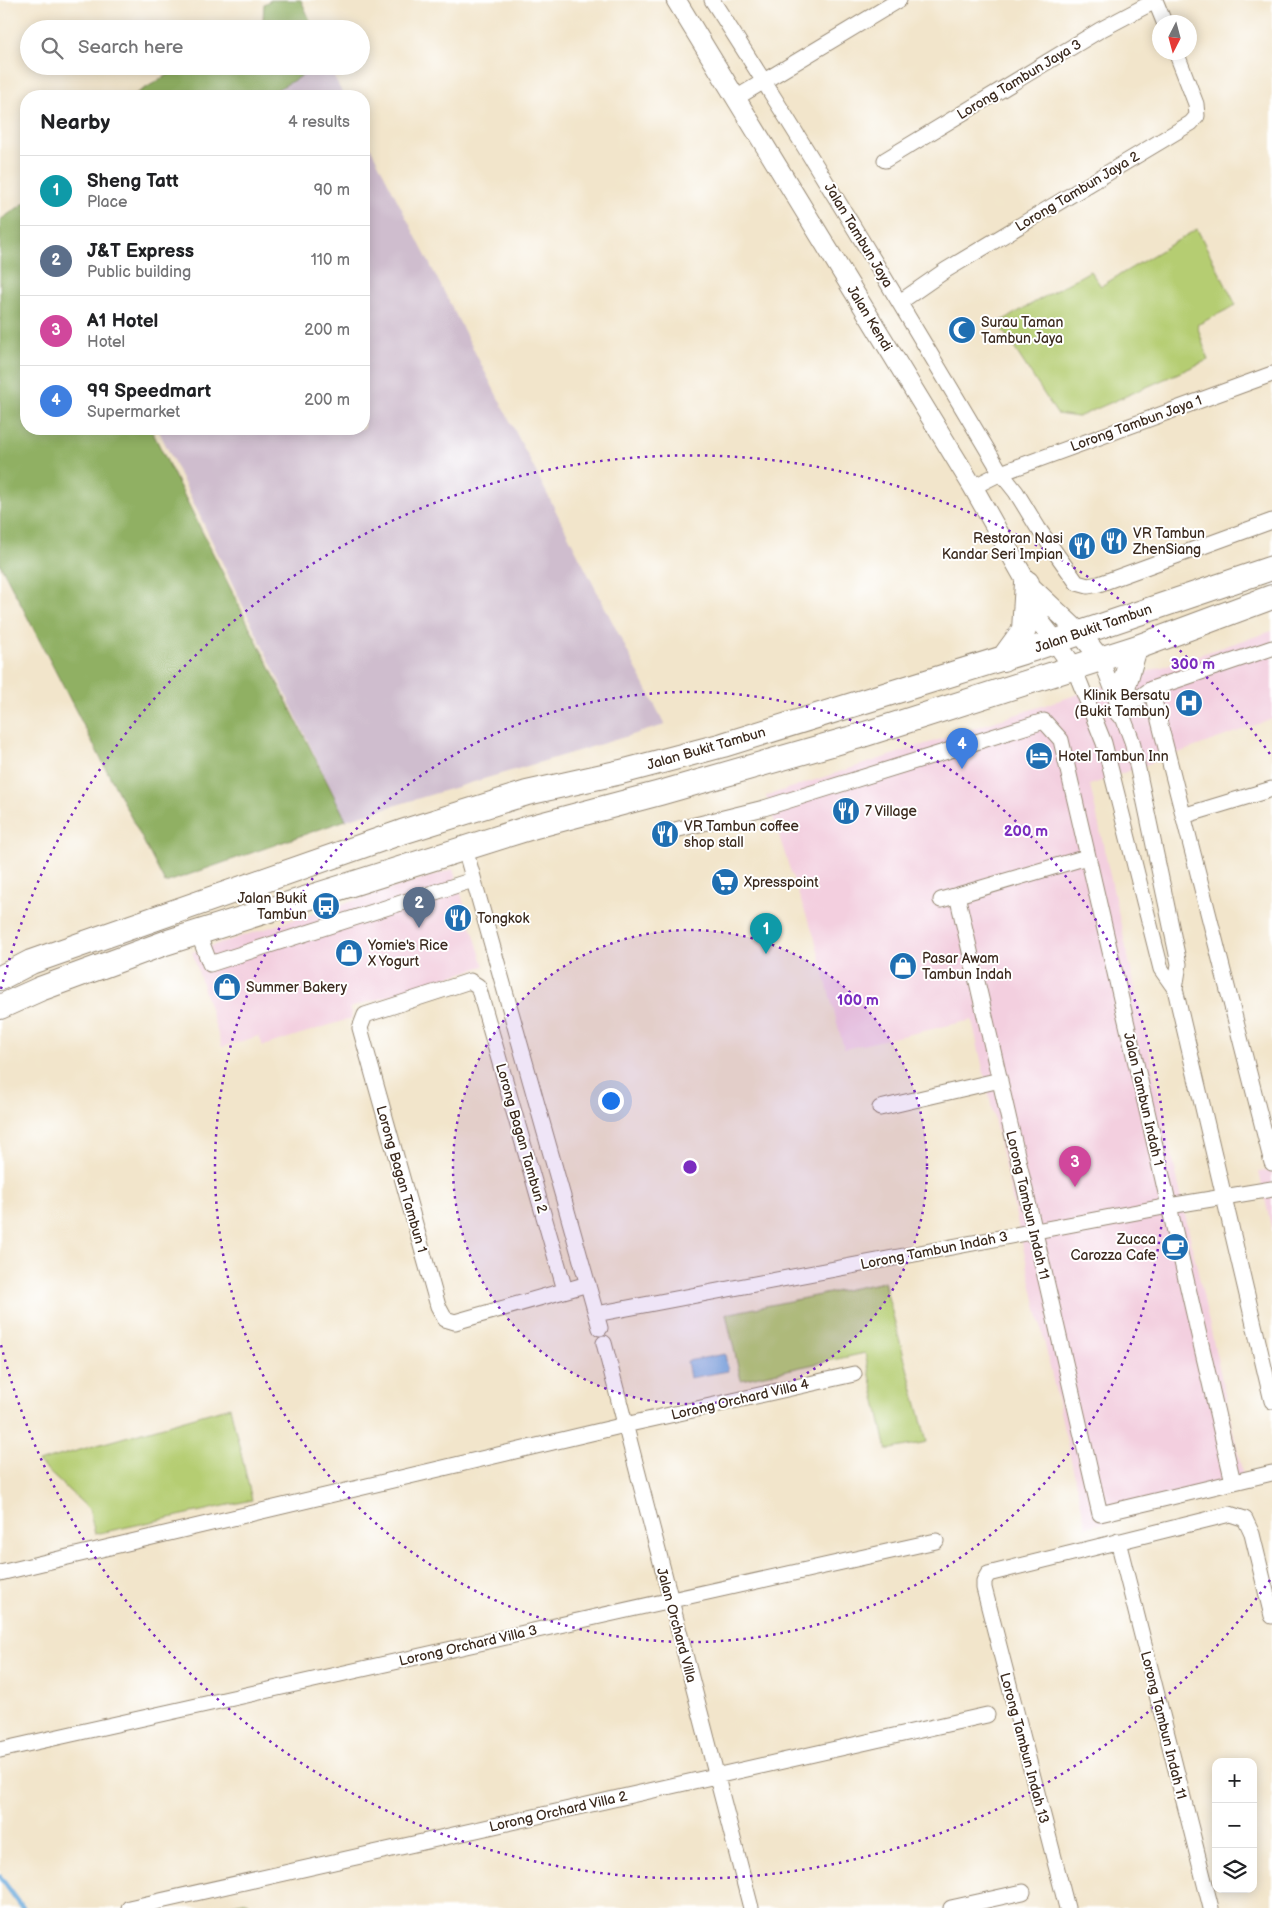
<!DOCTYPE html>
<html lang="en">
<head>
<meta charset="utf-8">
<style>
	:root { --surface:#fff; --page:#f2f2f2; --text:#202124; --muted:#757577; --line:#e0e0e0; --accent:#1a73e8 }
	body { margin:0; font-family:"Balsamiq Sans",sans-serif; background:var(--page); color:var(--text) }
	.controls { position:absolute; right:15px; bottom:15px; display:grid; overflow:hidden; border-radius:10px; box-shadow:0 2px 12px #0003 }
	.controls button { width:45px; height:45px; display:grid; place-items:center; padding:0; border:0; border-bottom:1px solid var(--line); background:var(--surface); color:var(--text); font:25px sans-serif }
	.compass { position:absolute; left:1152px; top:15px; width:45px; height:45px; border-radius:50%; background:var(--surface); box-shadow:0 2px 12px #0003; rotate:186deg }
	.you { position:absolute; left:610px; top:1100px; width:18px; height:18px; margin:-12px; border:4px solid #fff; border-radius:50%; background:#1a73e8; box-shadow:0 0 0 8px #1a73e833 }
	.badge { display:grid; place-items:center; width:32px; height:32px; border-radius:50%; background:var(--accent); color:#fff; font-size:16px; font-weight:700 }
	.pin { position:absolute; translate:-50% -41px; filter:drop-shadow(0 1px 2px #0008) }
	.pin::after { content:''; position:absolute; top:26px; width:18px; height:15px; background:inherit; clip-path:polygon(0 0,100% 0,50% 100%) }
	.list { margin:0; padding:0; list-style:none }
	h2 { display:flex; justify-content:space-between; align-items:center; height:65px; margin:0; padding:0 20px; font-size:21px }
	h2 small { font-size:16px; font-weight:400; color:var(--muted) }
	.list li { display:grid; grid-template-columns:32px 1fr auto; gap:15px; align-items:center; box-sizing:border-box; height:70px; padding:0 20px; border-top:1px solid var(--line) }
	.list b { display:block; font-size:19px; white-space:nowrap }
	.list p { margin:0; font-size:16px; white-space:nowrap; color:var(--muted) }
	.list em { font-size:16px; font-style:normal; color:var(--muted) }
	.icon { flex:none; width:28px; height:28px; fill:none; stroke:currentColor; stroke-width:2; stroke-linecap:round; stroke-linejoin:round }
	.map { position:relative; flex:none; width:1272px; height:1908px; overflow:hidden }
	.search { position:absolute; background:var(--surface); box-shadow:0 2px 12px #0003; left:20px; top:20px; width:350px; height:55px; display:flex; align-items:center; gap:12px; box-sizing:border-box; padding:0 18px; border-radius:28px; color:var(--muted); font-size:19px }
	.panel { position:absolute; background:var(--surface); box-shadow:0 2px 12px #0003; left:20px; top:90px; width:350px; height:345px; border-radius:20px }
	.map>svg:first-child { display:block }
	.built { fill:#f3cfdf }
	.industrial { fill:#cfbdce }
	.green { fill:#b5cd72; stroke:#787c48 }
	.forest { fill:#90b064; stroke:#666d41 }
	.water { fill:#67a9db; stroke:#516a7c }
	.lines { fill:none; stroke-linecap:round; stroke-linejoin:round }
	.stream { stroke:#67a9db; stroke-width:5 }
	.minor-casing { stroke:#968874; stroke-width:17 }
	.tertiary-casing { stroke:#968874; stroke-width:21 }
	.primary-casing { stroke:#968874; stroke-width:26 }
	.minor { stroke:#fff; stroke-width:15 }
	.tertiary { stroke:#fff; stroke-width:19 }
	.primary { stroke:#fff; stroke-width:24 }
	.ring { fill:none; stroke:#7b2cbf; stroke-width:2.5; stroke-dasharray:2.5 5 }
	.labels { text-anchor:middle; stroke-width:4; stroke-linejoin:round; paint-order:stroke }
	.street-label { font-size:14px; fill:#3b2a1e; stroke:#fff }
	.poi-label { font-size:14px; fill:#3b2a1e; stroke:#fff; text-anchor:start }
	.centre { fill:#7b2cbf; stroke:#fff; stroke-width:2.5 }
	.ring-label { font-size:15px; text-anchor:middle; font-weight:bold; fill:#7b2cbf; stroke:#fff; stroke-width:4; stroke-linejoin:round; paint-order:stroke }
</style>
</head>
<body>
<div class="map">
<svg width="1272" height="1908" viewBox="0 0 1272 1908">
	<rect width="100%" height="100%" fill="#fff"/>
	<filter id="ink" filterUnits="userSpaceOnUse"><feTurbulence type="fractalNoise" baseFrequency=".02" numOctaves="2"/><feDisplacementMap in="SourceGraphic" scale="10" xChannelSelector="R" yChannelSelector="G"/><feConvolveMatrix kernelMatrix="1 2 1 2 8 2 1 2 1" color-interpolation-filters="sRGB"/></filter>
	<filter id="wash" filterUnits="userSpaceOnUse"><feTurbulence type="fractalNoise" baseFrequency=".0096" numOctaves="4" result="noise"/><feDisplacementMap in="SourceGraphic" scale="20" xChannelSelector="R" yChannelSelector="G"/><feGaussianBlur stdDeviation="1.12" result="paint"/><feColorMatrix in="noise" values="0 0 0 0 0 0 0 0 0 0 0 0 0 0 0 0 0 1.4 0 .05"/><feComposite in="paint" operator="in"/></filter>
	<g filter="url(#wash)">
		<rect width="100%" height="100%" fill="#f2e5cb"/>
		<path class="built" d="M 1272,631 L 1272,719 L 1090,785 L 1246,1489 L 1086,1527 L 972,1020 L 844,1049 L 814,936 L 795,885 L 766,796 Z
			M 453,869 L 484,966 L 350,1008 L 352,1018 L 263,1046 L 259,1036 L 222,1047 L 192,952 Z
			M 1272,1170 L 1272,1231 L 1259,1172 Z"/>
		<path class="industrial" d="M 320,66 L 328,66 L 344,96 L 265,96 Z
			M 364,135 L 665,725 L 346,820 L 158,429 L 364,429 Z"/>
		<path class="green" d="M 1197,229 L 1236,305 L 1197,325 L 1208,360 L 1078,417 L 1057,414 L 998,323 L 1090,271 L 1101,286 Z
			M 884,1282 L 927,1442 L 887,1450 L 865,1353 L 741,1380 L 726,1314 Z
			M 230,1407 L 252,1500 L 95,1534 L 89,1509 L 38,1462 Z
			M 247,1901 L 249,1908 L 215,1908 Z"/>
		<path class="forest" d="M 271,0 L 301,0 L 314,29 L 248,29 L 263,20 L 264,4 Z
			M 183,66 L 320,66 L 265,96 L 132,96 Z
			M 26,202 L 26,429 L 151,429 L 346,820 L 165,883 L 0,564 L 0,220 Z"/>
		<path class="water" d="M 725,1354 L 728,1371 L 690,1378 L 687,1361 Z"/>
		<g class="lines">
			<path class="stream" d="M 0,1877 L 23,1908"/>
		</g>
	</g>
	<g filter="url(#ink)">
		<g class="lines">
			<g class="minor-casing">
				<path id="minor" d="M 712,0 C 812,155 907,314 1001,473 L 1016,492 L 1038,528 L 1077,583 L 1088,586 L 1099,584 L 1272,521
					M 1155,0 L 1164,22
					M 736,98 L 899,0
					M 885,160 L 1100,30 L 1155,1
					M 900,302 L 946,270 L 1191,123 L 1197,116 L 1196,104 L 1176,52
					M 973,487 L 1001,473 L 1272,374
					M 1101,659 L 1132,741 L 1179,964 L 1175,989 L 1272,1401
					M 1074,668 L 1104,743 L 1161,969 L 1175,989
					M 1151,689 L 1272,1163
					M 1121,711 L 1151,689 L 1272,648
					M 1183,816 L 1272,789
					M 671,831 L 764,808 L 1044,721 L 1061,740 L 1233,1482
					M 465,849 L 600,1328
					M 957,895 L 1100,1514 L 1272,1473
					M 941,900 L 1087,857
					M 198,933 L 210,964 L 473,880
					M 880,1108 L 1000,1080
					M 565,1290 L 478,986 L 470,981 L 365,1015 L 360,1028 L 438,1306 L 445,1319 L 455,1322 L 588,1284
					M 596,1314 L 1169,1206 L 1272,1189
					M 604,1343 L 751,1908
					M 1118,1541 L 1211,1908
					M 0,1573 L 625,1425 L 854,1374
					M 0,1750 L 936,1541
					M 129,1908 L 987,1715
					M 951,1908 L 1023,1892
					M 1067,1908 L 984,1588 L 984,1581 L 988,1574 L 1230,1514 L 1245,1519 L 1252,1534 L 1272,1616"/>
			</g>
			<g class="tertiary-casing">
				<path id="tertiary" d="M 676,0 L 973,487 L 1027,583 L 1040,622 L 1055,641 L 1074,668
					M 1029,585 L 1079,632 L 1101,659"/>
			</g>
			<g class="primary-casing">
				<path id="primary" d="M 1003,659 L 1024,630 L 1027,583
					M 1121,711 L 1124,685 L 1135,648
					M 0,978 L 31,962 L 402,832 L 527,793 L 621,772 L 723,745 L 1036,648 L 1272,568
					M 0,1007 L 40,989 L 165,943 L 532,827 L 660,793 L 856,737 L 1135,648 L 1272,597"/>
			</g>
			<use href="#minor" class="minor"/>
			<use href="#tertiary" class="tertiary"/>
			<use href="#primary" class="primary"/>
		</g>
	</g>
	<circle cx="690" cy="1167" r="237" fill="#7b2cbf" fill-opacity=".12"/>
	<g class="ring">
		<circle cx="690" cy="1167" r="237"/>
		<circle cx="690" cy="1167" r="475"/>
		<path d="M1270 1580A712 712 0 0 1 1 1345M1 989A712 712 0 0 1 1270 754"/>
	</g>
	<defs>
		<g id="mosque-disc" transform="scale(1.4375)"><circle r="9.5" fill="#1f6fb2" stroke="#fff"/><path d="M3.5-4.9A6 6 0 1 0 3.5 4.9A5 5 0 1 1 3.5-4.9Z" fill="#fff"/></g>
		<g id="restaurant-disc" transform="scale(1.4375)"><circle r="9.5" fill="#1f6fb2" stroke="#fff"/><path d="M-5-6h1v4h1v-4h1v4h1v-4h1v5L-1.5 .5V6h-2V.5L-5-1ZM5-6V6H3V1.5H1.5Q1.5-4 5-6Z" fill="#fff"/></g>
		<g id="hospital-disc" transform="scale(1.4375)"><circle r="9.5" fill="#1f6fb2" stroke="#fff"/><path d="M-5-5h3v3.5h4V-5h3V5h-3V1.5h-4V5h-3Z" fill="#fff"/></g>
		<g id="hotel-disc" transform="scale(1.4375)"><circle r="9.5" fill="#1f6fb2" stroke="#fff"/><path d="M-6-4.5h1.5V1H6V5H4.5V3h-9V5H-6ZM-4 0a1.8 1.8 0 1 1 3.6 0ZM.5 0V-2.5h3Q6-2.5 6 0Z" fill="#fff"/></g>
		<g id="supermarket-disc" transform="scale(1.4375)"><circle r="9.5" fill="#1f6fb2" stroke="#fff"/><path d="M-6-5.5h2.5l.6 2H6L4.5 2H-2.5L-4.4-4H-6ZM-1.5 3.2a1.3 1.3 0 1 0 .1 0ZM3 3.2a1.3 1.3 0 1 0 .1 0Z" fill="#fff"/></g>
		<g id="bus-disc" transform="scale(1.4375)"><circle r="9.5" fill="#1f6fb2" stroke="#fff"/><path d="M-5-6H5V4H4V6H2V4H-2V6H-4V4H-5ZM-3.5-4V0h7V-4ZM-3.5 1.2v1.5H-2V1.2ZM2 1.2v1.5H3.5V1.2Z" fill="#fff"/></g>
		<g id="shop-disc" transform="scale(1.4375)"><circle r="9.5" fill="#1f6fb2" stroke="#fff"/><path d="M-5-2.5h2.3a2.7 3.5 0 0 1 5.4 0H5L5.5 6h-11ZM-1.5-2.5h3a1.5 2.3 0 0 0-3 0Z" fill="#fff"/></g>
		<g id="cafe-disc" transform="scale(1.4375)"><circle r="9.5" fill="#1f6fb2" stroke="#fff"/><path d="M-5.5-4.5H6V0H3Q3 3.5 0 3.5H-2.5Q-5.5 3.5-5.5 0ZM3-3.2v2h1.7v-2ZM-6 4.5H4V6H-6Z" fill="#fff"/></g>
	</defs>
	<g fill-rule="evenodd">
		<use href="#mosque-disc" x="962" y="330"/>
		<use href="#restaurant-disc" x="1114" y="541"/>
		<use href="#restaurant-disc" x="1082" y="546"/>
		<use href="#hospital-disc" x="1189" y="703"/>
		<use href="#hotel-disc" x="1039" y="756"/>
		<use href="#restaurant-disc" x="846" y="811"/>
		<use href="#restaurant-disc" x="665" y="834"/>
		<use href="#supermarket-disc" x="725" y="882"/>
		<use href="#bus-disc" x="326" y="906"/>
		<use href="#restaurant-disc" x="458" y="918"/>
		<use href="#shop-disc" x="349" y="953"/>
		<use href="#shop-disc" x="903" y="966"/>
		<use href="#shop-disc" x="227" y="987"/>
		<use href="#cafe-disc" x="1175" y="1247"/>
	</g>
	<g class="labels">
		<g class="street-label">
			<text transform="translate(1019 79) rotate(-31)" y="5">Lorong Tambun Jaya 3</text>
			<text transform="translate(1077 191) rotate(-31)" y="5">Lorong Tambun Jaya 2</text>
			<text transform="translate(859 235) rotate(59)" y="5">Jalan Tambun Jaya</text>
			<text transform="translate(870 318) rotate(59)" y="5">Jalan Kendi</text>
			<text transform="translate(1136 423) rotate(-20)" y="5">Lorong Tambun Jaya 1</text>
			<text transform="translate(1093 628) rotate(-19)" y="5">Jalan Bukit Tambun</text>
			<text transform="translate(706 748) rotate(-16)" y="5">Jalan Bukit Tambun</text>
			<text transform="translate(1144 1099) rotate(77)" y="5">Jalan Tambun Indah 1</text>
			<text transform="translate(522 1138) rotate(74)" y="5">Lorong Bagan Tambun 2</text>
			<text transform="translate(402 1179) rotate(74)" y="5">Lorong Bagan Tambun 1</text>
			<text transform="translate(1028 1205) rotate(77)" y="5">Lorong Tambun Indah 11</text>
			<text transform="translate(934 1250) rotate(-11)" y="5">Lorong Tambun Indah 3</text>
			<text transform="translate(740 1399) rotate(-13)" y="5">Lorong Orchard Villa 4</text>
			<text transform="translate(677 1625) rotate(75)" y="5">Jalan Orchard Villa</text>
			<text transform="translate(468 1645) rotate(-13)" y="5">Lorong Orchard Villa 3</text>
			<text transform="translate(1164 1725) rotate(76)" y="5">Lorong Tambun Indah 11</text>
			<text transform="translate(1025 1748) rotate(75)" y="5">Lorong Tambun Indah 13</text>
			<text transform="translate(558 1811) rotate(-13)" y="5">Lorong Orchard Villa 2</text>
		</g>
		<g class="poi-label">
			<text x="981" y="327">Surau Taman<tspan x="981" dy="16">Tambun Jaya</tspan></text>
			<text x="1133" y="538">VR Tambun<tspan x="1133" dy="16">ZhenSiang</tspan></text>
			<text x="1063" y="543" text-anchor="end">Restoran Nasi<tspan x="1063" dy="16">Kandar Seri Impian</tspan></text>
			<text x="1170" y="700" text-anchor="end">Klinik Bersatu<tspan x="1170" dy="16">(Bukit Tambun)</tspan></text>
			<text x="1058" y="761">Hotel Tambun Inn</text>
			<text x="865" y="816">7 Village</text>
			<text x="684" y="831">VR Tambun coffee<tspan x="684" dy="16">shop stall</tspan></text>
			<text x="744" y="887">Xpresspoint</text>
			<text x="307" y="903" text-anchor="end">Jalan Bukit<tspan x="307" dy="16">Tambun</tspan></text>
			<text x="477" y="923">Tongkok</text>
			<text x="368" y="950">Yomie's Rice<tspan x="368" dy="16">X Yogurt</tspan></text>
			<text x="922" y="963">Pasar Awam<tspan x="922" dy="16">Tambun Indah</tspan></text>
			<text x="246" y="992">Summer Bakery</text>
			<text x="1156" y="1244" text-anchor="end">Zucca<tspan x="1156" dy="16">Carozza Cafe</tspan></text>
		</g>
	</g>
	<circle cx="690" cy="1167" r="8" class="centre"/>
	<g class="ring-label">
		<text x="1193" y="669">300 m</text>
		<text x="1026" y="836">200 m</text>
		<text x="858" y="1005">100 m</text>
	</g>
</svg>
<div class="controls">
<button>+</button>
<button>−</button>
<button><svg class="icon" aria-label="layers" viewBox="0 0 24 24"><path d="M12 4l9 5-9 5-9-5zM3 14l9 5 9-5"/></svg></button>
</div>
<svg class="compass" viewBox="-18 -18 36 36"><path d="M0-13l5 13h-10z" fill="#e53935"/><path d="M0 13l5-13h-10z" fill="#757577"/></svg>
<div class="you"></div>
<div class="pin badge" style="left:766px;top:954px;background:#0f9aa8">1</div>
<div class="pin badge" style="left:419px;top:928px;background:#5c6f8a">2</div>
<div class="pin badge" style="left:1075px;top:1187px;background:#d1479c">3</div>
<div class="pin badge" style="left:962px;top:769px;background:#3f7fe0">4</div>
<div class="search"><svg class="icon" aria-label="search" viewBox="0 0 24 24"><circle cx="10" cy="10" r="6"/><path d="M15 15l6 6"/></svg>Search here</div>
<section class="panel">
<h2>Nearby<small>4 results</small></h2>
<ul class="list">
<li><span class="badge" style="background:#0f9aa8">1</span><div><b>Sheng Tatt</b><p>Place</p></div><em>90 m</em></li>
<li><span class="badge" style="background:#5c6f8a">2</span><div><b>J&amp;T Express</b><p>Public building</p></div><em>110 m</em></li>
<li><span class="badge" style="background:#d1479c">3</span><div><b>A1 Hotel</b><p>Hotel</p></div><em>200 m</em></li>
<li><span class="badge" style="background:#3f7fe0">4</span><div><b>99 Speedmart</b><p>Supermarket</p></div><em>200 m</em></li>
</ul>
</section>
</div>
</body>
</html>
